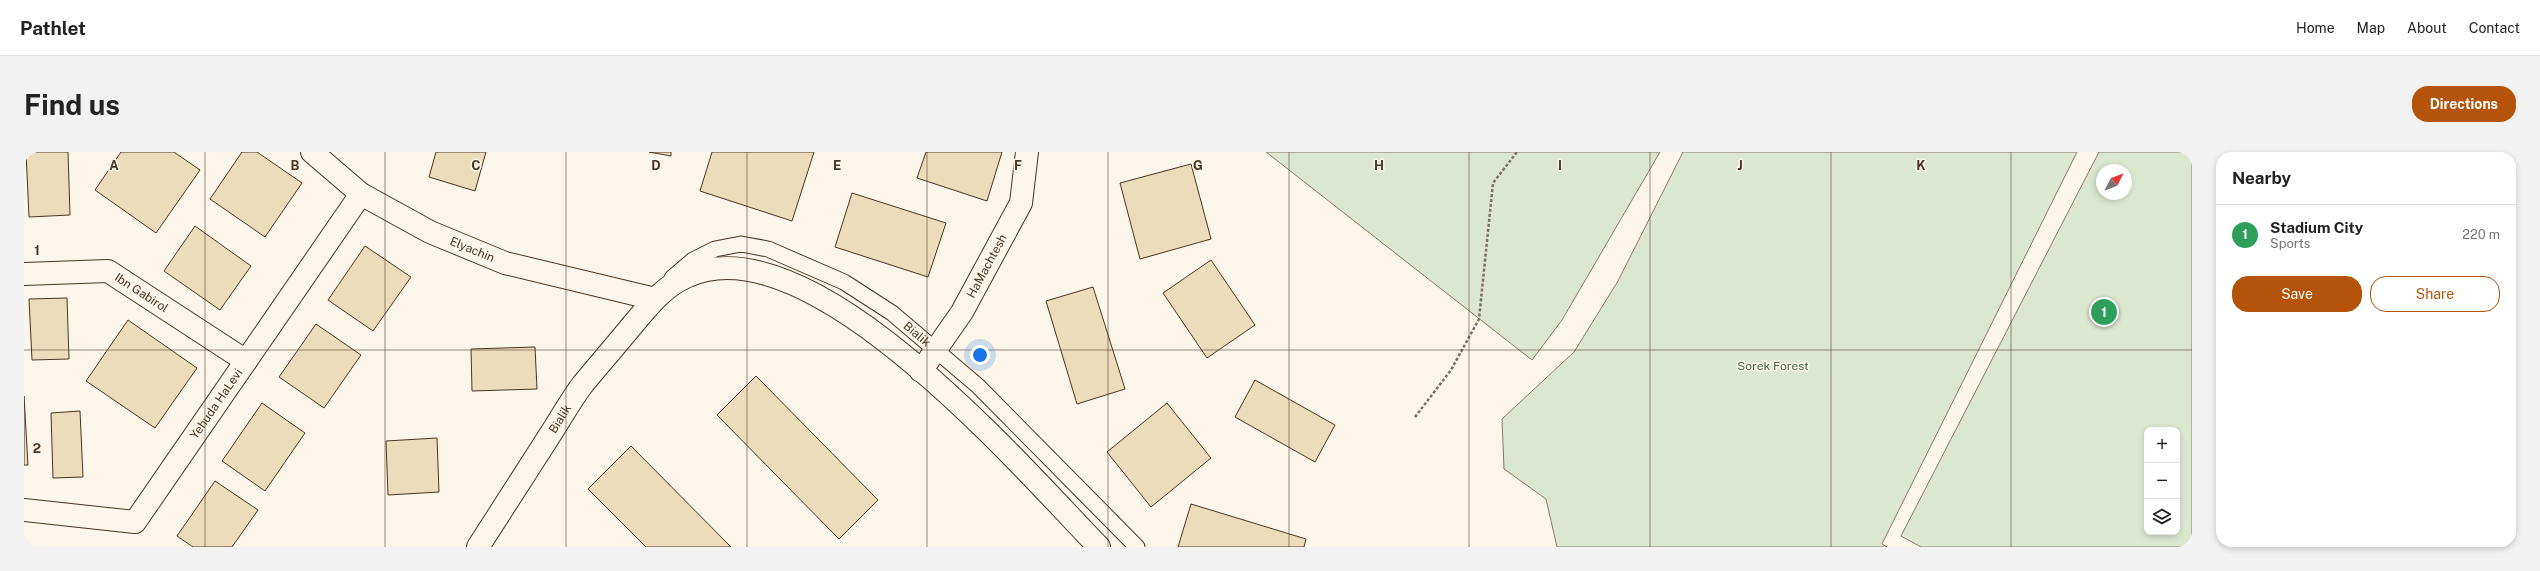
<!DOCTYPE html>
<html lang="en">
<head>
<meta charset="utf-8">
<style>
	:root { --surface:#fff; --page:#f2f2f2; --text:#222; --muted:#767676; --line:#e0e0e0; --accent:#b45309 }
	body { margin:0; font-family:"Public Sans",sans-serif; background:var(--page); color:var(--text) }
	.controls { position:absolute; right:12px; bottom:12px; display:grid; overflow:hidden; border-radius:8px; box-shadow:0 2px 6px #0003 }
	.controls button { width:36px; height:36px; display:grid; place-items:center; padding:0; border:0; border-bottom:1px solid var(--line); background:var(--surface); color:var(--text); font:20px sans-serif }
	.compass { position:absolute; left:2072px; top:12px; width:36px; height:36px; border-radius:50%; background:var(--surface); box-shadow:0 2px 6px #0003; rotate:48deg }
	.you { position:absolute; left:956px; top:203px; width:14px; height:14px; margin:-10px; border:3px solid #fff; border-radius:50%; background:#1a73e8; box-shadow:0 0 0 6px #1a73e833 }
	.badge { display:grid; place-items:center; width:26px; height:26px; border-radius:50%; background:var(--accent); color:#fff; font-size:13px; font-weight:700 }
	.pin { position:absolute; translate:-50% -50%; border:2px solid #fff; box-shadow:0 1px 4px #0006 }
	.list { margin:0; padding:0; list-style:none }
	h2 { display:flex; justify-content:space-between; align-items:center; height:52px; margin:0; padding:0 16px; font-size:17px }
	h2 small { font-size:13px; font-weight:400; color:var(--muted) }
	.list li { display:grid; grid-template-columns:26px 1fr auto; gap:12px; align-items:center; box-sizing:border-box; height:60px; padding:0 16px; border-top:1px solid var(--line) }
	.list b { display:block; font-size:15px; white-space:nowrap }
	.list p { margin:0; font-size:13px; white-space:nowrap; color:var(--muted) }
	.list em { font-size:13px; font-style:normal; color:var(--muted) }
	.actions { display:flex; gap:8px; padding:12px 16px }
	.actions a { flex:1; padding:9px 0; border:1px solid var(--accent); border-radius:16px; text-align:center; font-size:14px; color:var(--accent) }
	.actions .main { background:var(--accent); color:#fff }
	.icon { flex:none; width:22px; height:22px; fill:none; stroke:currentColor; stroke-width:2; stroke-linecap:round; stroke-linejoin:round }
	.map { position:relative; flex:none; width:2168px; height:395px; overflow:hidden; border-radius:16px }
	header { display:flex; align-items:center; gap:24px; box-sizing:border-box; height:56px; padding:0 20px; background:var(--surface); border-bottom:1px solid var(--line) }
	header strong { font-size:19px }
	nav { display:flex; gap:22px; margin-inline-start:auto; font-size:14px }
	.intro { display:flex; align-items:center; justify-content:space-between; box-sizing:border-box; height:96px; padding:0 24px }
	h1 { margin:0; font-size:28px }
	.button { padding:10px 18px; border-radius:16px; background:var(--accent); color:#fff; font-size:14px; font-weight:700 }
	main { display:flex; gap:24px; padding:0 24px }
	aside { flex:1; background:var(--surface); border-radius:16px; box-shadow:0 2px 6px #0003 }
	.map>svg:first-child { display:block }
	.green { fill:#dce7d0; stroke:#887966; fill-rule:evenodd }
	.building { fill:#ecdcbc; stroke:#4a3520 }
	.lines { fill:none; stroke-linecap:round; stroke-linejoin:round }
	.lane-casing { stroke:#4a3520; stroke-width:17 }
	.street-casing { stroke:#4a3520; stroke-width:24 }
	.path { stroke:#7f6f5c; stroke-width:2.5; stroke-dasharray:3 2; stroke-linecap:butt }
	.lane { stroke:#fbf6e9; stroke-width:15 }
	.street { stroke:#fbf6e9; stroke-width:22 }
	.grid { fill:none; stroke:#4a3520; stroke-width:1; stroke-opacity:0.55 }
	.labels { text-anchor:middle; stroke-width:3; stroke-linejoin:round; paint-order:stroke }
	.street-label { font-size:12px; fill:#4a3520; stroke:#fbf6e9 }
	.park-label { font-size:12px; fill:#436837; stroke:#fbf6e9 }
	.grid-label { font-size:13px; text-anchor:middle; font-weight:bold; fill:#4a3520; stroke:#fbf6e9; stroke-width:3; stroke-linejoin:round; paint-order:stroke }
</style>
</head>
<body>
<header>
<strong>Pathlet</strong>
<nav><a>Home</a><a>Map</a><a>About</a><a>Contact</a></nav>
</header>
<div class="intro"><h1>Find us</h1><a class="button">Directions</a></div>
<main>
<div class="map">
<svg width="2168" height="395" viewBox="0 0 2168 395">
	<rect width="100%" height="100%" fill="#fbf6e9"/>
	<path class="green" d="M 1242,0 L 1636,0 L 1538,168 L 1508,208 Z
		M 1659,0 L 2053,0 L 1858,392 L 1863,395 L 1533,395 L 1522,347 L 1480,317 L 1478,267 L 1550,200 L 1594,129 Z
		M 2075,0 L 2168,0 L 2168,395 L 1897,395 L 1877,384 ZM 2078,18 L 2102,18 L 2102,42 L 2078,42 ZM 2123,278 L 2153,278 L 2153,380 L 2123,380 Z"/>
	<path class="building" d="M 2,0 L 44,0 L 46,63 L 5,65 Z
		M 97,0 L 150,0 L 176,18 L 132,81 L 71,38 Z
		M 218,0 L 233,0 L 278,31 L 241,85 L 186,47 Z
		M 412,0 L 462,0 L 451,39 L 405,25 Z
		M 625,0 L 647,0 L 647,4 Z
		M 688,0 L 790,0 L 768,69 L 676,39 Z
		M 902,0 L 978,0 L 963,49 L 893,26 Z
		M 1167,12 L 1187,87 L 1116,107 L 1096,31 Z
		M 828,41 L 922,71 L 904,125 L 811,95 Z
		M 171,74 L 227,114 L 196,158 L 140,119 Z
		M 341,94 L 387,125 L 349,179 L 304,148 Z
		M 1187,108 L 1231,173 L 1183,206 L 1139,141 Z
		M 1069,135 L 1101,237 L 1053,252 L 1022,149 Z
		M 43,146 L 45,207 L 8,208 L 5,147 Z
		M 104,168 L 173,216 L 131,276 L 62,229 Z
		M 292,172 L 337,203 L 300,256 L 255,225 Z
		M 511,195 L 513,237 L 448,239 L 447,197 Z
		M 732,224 L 854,348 L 815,387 L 693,263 Z
		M 1231,228 L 1311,273 L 1291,310 L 1211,265 Z
		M 0,244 L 4,313 L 0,313 Z
		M 238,251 L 281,281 L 241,339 L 198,309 Z
		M 1143,251 L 1187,306 L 1127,355 L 1083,300 Z
		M 56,259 L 59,325 L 29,326 L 27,261 Z
		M 413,286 L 415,340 L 364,343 L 362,289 Z
		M 607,294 L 707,395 L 622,395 L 564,337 Z
		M 191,329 L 234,358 L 208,395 L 169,395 L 153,384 Z
		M 1167,352 L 1282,387 L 1280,395 L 1154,395 Z"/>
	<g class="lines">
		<g class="lane-casing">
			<g id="lane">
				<path id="s1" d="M 648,126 L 669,108 L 691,97 L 717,92 L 744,97 L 820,130 L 868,161 L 954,234 L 1113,395"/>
			</g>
		</g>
		<g class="street-casing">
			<g id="street">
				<path id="s2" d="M 288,0 L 337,42 L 406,80 L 481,111 L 631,147"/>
				<path id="s3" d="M 0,122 L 84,119 L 222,209"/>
				<path id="s4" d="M 897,219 L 938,160 L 997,51 L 1003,0"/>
				<path id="s5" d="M 0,358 L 111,370 L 337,42"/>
				<path id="s6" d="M 454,395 C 477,359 501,322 524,286 C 536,268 546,249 559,232 C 573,215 587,199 601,182 C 619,161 637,135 664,124 C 787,69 998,316 1075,395"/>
			</g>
		</g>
		<path class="path" d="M 1391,265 L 1427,218 L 1455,167 L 1469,31 L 1493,0"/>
		<use href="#lane" class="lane"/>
		<use href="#street" class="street"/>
	</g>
	<path class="grid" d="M 181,0 L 181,395M 361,0 L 361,395M 542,0 L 542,395M 723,0 L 723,395M 903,0 L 903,395M 1084,0 L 1084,395M 1265,0 L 1265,395M 1445,0 L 1445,395M 1626,0 L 1626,395M 1807,0 L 1807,395M 1987,0 L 1987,395M 0,198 L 2168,198"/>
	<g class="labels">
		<g class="street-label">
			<text dy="4" stroke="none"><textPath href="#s2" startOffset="189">Elyachin</textPath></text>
			<text dy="4" stroke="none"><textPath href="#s4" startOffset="124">HaMachtesh</textPath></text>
			<text dy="4" stroke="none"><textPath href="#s3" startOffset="124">Ibn Gabirol</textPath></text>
			<text dy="4" stroke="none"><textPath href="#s1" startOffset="279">Bialik</textPath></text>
			<text dy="4" stroke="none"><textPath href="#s5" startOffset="255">Yehuda HaLevi</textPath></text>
			<text dy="4" stroke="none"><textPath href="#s6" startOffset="152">Bialik</textPath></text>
		</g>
		<g class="park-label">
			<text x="1749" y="218">Sorek Forest</text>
		</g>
	</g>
	<g class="grid-label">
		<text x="90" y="18">A</text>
		<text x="271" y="18">B</text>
		<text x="452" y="18">C</text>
		<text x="632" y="18">D</text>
		<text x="813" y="18">E</text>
		<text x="994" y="18">F</text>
		<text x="1174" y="18">G</text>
		<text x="1355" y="18">H</text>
		<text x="1536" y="18">I</text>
		<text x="1716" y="18">J</text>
		<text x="1897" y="18">K</text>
		<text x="13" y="103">1</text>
		<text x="13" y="301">2</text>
	</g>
</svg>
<div class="controls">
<button>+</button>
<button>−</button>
<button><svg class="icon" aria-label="layers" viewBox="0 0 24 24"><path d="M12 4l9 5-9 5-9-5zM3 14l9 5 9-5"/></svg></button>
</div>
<svg class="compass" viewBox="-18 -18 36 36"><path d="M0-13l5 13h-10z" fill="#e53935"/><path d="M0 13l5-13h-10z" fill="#767676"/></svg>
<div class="you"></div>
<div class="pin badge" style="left:2080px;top:160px;background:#2e9e5b">1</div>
</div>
<aside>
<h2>Nearby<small></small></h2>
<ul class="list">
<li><span class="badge" style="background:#2e9e5b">1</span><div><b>Stadium City</b><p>Sports</p></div><em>220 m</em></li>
</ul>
<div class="actions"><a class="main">Save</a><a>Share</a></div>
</aside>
</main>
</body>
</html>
